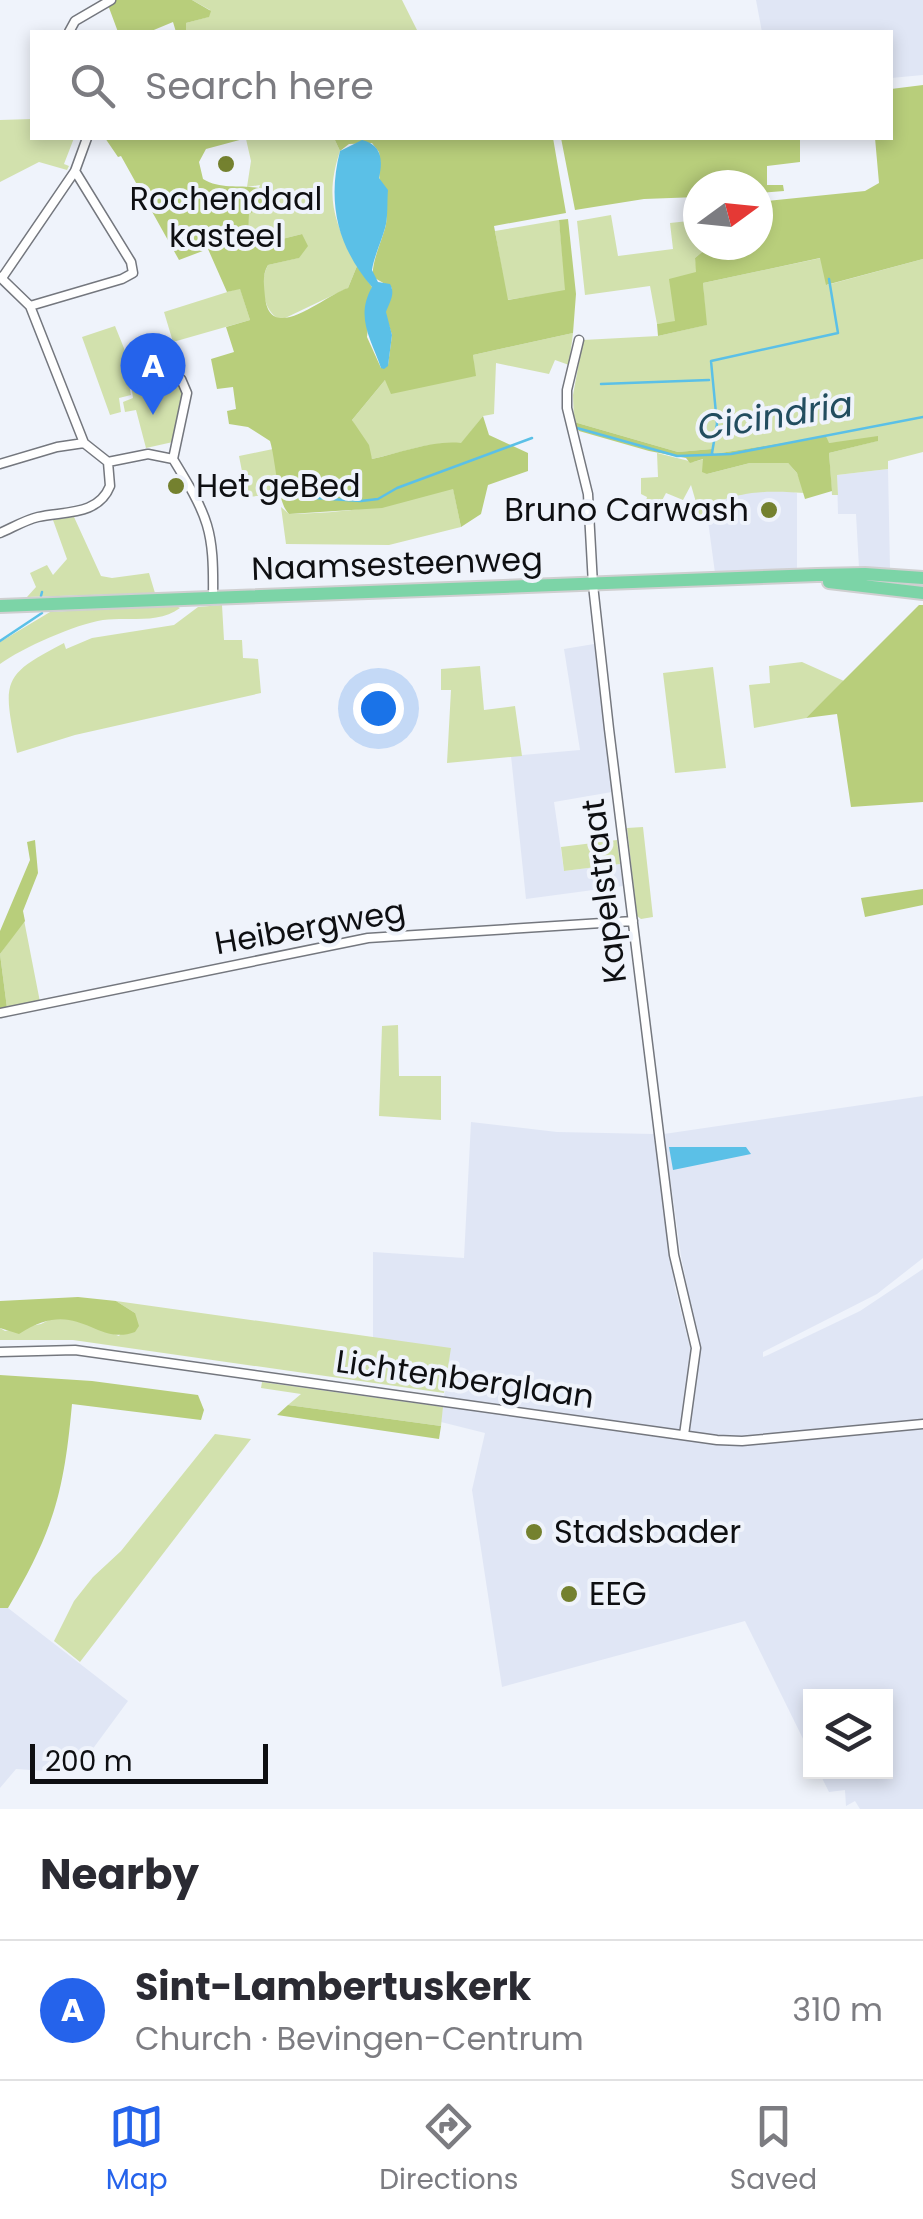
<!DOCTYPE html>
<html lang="en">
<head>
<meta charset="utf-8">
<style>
	:root { --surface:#fff; --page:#f7f7f7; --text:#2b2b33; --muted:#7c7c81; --line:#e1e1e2; --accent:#2563eb }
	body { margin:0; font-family:Poppins,sans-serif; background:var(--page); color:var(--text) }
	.controls { position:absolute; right:30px; bottom:30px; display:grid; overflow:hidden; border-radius:0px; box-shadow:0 5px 15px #0003 }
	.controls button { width:90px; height:90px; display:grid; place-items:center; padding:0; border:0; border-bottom:2px solid var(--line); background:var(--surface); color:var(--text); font:50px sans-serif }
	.compass { position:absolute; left:683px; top:170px; width:90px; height:90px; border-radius:50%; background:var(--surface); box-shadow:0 5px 15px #0003; rotate:75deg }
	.scale { position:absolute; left:30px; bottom:25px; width:238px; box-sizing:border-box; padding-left:10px; border:5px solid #0e0f12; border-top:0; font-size:28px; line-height:35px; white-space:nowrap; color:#0e0f12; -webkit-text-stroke:8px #eff3fb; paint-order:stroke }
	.you { position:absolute; left:378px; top:708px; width:35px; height:35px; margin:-25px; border:8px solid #fff; border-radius:50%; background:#1a73e8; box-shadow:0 0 0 15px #1a73e833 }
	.badge { display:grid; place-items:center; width:65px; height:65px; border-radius:50%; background:var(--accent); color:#fff; font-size:32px; font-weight:700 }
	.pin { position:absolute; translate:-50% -82px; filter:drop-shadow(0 2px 5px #0008) }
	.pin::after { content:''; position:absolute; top:52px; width:35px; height:30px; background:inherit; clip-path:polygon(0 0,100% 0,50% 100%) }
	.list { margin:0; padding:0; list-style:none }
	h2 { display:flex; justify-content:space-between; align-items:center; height:130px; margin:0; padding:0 40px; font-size:42px }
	h2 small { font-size:32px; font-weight:400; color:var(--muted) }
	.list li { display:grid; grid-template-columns:65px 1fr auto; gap:30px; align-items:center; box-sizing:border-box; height:140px; padding:0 40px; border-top:2px solid var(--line) }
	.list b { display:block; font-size:38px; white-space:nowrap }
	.list p { margin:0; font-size:32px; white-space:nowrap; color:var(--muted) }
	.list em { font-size:32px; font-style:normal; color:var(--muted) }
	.icon { flex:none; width:55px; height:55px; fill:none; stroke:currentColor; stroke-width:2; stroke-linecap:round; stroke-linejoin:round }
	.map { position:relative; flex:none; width:923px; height:1809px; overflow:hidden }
	.search { position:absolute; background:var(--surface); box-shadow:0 5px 15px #0003; left:30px; right:30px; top:30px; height:110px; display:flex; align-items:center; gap:25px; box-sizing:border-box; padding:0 35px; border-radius:0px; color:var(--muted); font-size:38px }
	.sheet { height:270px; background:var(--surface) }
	nav { display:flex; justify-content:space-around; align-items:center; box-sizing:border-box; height:140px; border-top:2px solid var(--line); background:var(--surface); font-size:28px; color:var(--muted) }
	nav a { display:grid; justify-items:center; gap:5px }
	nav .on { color:var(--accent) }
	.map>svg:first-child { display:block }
	.built { fill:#e0e6f5 }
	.green { fill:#d2e1ad }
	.forest { fill:#b8ce7b }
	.water { fill:#5bc0e7 }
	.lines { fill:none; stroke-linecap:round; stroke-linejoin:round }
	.stream { stroke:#5bc0e7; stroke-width:2.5 }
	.minor-casing { stroke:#74777e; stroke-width:11 }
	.primary-casing { stroke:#cfcfd0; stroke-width:16 }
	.minor { stroke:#fff; stroke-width:8 }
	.primary { stroke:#7cd4a7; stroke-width:12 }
	.poi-dot { fill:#74812f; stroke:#eff3fb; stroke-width:4 }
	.labels { text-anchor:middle; stroke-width:8; stroke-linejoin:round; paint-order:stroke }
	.poi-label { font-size:32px; fill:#0e0f12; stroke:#eff3fb; text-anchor:start }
	.street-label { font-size:32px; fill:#0e0f12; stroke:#eff3fb }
	.water-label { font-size:35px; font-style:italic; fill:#224d5f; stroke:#eff3fb }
</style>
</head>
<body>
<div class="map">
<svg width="923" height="1809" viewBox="0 0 923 1809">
	<rect width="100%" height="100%" fill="#eff3fb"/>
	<path class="built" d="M 756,0 L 923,0 L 923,75 L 891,78 L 890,32 L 762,32 Z
		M 888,469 L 890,568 L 859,568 L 856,514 L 838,514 L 837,475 Z
		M 786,490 L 797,493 L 797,570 L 715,573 L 706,506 L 749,491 Z
		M 594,644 L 612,792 L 554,802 L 564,871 L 620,864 L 623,886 L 526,899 L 511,756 L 580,750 L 564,649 Z
		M 923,1096 L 923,1258 L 877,1294 L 763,1352 L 763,1357 L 768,1355 L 860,1311 L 923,1269 L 923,1809 L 860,1809 L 855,1801 L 846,1806 L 845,1790 L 829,1792 L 819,1772 L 886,1772 L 886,1696 L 810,1696 L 810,1753 L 745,1621 L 502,1687 L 472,1490 L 485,1433 L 441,1422 L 450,1349 L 373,1338 L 373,1252 L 464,1258 L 471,1122 L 557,1132 L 654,1134 L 675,1288 L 690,1347 L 700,1351 L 681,1256 L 664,1134 Z
		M 0,1608 L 8,1608 L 128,1701 L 75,1773 L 16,1769 L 0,1788 Z"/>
	<path class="green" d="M 192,0 L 402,0 L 418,32 L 186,32 L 186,23 L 208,17 L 210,10 Z
		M 32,119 L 32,138 L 74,138 L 64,164 L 69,166 L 67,170 L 39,162 L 0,182 L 0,120 Z
		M 334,138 L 340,151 C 324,199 335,223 357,266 L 348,288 L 281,320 C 262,312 259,281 268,265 L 298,258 L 302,234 L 270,242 L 247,243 L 249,214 L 260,185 L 247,187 L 251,161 L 246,139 Z
		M 611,215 L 618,256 L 673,249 L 670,223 L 698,220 L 698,245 L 720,245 L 708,247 L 695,258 L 697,272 L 675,322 L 657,324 L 650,286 L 585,295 L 577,221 Z
		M 559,220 L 566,291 L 507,300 L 495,231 Z
		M 821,258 L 827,285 L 923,259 L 923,452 L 888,461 L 888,469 L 837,475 L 838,495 L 832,495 L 829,453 L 877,441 L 828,443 L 826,436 L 714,454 L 712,449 L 678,452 L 574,422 L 573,395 L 583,340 L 658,336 L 706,325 L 703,283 Z
		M 240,288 L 250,320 L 173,342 L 164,312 Z
		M 115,326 L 132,368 L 126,369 L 131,395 L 119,398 L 121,412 L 110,415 L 82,337 Z
		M 573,333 L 569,365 L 555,360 L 549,374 L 496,363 L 494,414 L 483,416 L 461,444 C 432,440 401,453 372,459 L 352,420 L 385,380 L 475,376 L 473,355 Z
		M 169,368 L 182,393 L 173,442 L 146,448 L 136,410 L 125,412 L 123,402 L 133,398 L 130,377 Z
		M 273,449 L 280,494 L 247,497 L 239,456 Z
		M 657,453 L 693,462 L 704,459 L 707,474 L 750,463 L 788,463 L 797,473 L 805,493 C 760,491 751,490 707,505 L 708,517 L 687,518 L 698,509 L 691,485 L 683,500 L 666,493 L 657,510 L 645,505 L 647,497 L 641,494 L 641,478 L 658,477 Z
		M 453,488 L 461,527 L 389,545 L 286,544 L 281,507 L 289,514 C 353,513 392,505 453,488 Z
		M 74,517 L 101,576 L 112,578 L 149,573 L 155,593 L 27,597 L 36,587 L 30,573 L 47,565 L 53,575 L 67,559 L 53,520 Z
		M 174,605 L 180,608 C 159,624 128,617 103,620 C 76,624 22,648 0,664 L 0,642 L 50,612 Z
		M 222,605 L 224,640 L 242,640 L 243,658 L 258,659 L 261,693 L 75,735 L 17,753 C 3,681 0,676 64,643 L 66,649 L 92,638 L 174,625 L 198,607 Z
		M 802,662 L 844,681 L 806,718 L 754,728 L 749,685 L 770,683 L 769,666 Z
		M 480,666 L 484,710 L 515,706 L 522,756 L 447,763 L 451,690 L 441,690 L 441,669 Z
		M 713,667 L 726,768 L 675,773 L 663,673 Z
		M 643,827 L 653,917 L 641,919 L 637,916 L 627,828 Z
		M 617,840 L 620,864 L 564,871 L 561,847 Z
		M 24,920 L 40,1002 L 7,1008 L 0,954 Z
		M 398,1025 L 399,1076 L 441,1076 L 441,1120 L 379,1116 L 382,1026 Z
		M 116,1301 L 451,1348 L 444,1393 L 73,1340 L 0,1340 L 0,1328 L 5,1331 L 41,1324 L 53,1318 L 77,1320 L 119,1336 L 135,1313 Z
		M 262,1382 L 443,1407 L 441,1426 L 288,1405 L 301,1394 L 261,1388 Z
		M 215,1434 L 251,1439 L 80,1662 L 54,1641 L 74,1601 L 93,1577 L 121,1551 Z"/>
	<path class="forest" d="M 116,0 L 192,0 L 211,11 L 209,17 L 186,23 L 186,32 L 176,32 L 173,22 L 149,32 L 118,32 L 108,5 Z
		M 923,85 L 923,259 L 826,285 L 820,258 L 703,283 L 707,325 L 658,336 L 657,324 L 675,321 L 669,279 L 696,272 L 695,258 L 708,247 L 758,245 L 758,202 L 865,191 L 879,183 L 875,138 L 890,138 L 891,89 Z
		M 105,138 L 247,138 L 206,149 L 199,162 L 203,179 C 226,193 252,180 274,194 L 273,201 L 249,214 L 248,243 L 270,242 L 302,234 L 308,246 L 299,258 L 268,265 C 262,275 264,285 265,297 C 270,346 325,295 348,288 L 357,266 L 372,287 L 367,337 L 381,368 L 388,365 L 392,335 L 385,313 L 392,288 L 373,277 C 371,262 383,239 386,224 C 388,211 382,196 380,184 C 378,173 381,163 379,152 L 372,143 L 349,144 L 340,151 L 334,138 L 553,138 L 566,213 L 494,226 L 508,300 L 565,290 L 559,220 L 568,219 L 576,294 L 573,333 L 473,355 L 476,376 L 391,394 L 385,380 L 352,420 L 369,445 L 372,459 C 401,453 432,440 461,443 L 483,416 L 489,435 L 528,453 L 528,471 L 488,485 L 481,514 L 461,527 L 453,489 L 382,508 L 289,514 C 277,502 276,461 270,441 L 248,427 L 229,424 L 227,411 L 236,409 L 233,387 L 217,389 L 211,359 L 234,352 L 226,327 L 250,320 L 240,289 L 227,292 L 208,249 L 179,260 L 121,156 L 118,157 Z
		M 561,138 L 800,138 L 800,162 L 767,166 L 767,185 L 783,185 L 784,191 L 758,193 L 758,185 L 698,185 L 698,197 L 644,199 L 575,210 Z
		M 574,422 L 678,452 L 712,449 L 714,454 L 826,436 L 829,443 L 878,436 L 878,441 L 829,453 L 832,491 L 805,499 L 797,473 L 788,463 L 750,463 L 707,474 L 702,472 L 703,459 L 690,463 L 686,458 L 649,451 L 579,431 Z
		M 919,605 L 923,605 L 923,802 L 851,807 L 837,714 L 806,718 Z
		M 35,840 L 38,873 L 23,911 L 25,921 L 0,954 L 7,1008 L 0,1009 L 0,931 L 30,860 L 27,842 Z
		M 923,889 L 923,905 L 865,917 L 861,898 Z
		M 78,1297 L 116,1301 L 135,1313 L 139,1326 L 135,1332 C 94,1347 78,1295 19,1334 L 0,1328 L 0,1301 Z
		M 0,1375 L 92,1381 L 198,1395 L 204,1410 L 201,1420 L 72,1404 C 64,1492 54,1530 8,1608 L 0,1608 Z
		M 288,1405 L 441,1426 L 439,1439 L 277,1415 Z"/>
	<path class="water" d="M 362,140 C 382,145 383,160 379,178 L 388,190 C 387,201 388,213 386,224 C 383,238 374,256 372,270 L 378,282 L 390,284 C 396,294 389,303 386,312 L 392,335 L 388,366 L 384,369 L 381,368 C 371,339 355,317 372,287 C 337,246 327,202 340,151 Z
		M 669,1147 L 746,1147 L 751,1154 L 673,1170 Z"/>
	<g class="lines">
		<path class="stream" d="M 601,384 L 709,380
			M 577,428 L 677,456 L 731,454 L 923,417
			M 712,453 L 717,424 L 711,361 L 838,333 L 829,279
			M 285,496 L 361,501 L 378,499 L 397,488 L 532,438
			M 41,596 L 42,592
			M 0,641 L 42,613"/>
		<g class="minor-casing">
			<path id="minor" d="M 69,32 L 75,21 L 111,0
				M 0,277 L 30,306 L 84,443 L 108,462 L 148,454 L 173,459 C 209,518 214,529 213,598
				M 2,278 L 75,171 L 87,138
				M 30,306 L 122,279 L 133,273 L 131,262 L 75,171
				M 579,340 L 567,390 L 567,408 L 588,494 L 593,585 L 609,729 L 674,1255 L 696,1348 L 684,1435
				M 173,459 L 187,393 L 181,379
				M 0,464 L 57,447 L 84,443
				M 0,533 C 12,528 25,520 38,517 C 64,511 98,516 110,486 L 108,462
				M 0,1013 L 368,938 L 633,921
				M 0,1352 L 75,1350 L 717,1440 L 742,1441 L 923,1424"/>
		</g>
		<g class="primary-casing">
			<path id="primary" d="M 829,582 L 923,593
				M 0,606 L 817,575 L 865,574 L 923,578"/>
		</g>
		<use href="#minor" class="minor"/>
		<use href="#primary" class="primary"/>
	</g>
	<g class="poi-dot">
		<circle cx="226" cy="164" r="10"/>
		<circle cx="176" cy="486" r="10"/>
		<circle cx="769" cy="510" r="10"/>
		<circle cx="534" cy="1532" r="10"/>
		<circle cx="569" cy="1594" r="10"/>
	</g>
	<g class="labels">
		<g class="poi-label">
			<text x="226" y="210" text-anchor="middle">Rochendaal<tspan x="226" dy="37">kasteel</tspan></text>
			<text x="196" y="497">Het geBed</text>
			<text x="749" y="521" text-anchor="end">Bruno Carwash</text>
			<text x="554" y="1543">Stadsbader</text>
			<text x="589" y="1605">EEG</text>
		</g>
		<g class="street-label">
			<text transform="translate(397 564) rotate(-2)" y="11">Naamsesteenweg</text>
			<text transform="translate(604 891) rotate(-97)" y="11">Kapelstraat</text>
			<text transform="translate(310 927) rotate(-10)" y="11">Heibergweg</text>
			<text transform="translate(465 1379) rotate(8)" y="11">Lichtenberglaan</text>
		</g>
		<g class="water-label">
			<text transform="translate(775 416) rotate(-9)" y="12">Cicindria</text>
		</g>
	</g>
</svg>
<div class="controls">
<button><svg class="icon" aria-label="layers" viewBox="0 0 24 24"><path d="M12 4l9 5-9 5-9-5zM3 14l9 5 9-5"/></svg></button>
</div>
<svg class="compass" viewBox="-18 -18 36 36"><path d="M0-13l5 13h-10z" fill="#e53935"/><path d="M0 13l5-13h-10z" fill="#7c7c81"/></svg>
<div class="scale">200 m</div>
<div class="you"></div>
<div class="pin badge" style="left:153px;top:415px">A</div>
<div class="search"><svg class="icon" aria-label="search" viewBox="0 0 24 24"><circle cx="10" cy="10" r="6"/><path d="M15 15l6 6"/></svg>Search here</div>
</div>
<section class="sheet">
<h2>Nearby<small></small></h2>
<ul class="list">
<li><span class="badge">A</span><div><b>Sint-Lambertuskerk</b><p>Church · Bevingen-Centrum</p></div><em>310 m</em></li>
</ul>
</section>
<nav>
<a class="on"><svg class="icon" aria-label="map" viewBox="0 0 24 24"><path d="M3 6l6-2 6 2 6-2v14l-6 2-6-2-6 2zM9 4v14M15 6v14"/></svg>Map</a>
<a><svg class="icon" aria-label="directions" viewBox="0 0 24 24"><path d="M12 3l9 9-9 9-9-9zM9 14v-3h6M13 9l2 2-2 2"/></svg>Directions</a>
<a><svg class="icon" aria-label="saved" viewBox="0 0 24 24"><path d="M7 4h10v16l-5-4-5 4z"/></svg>Saved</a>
</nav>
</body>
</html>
